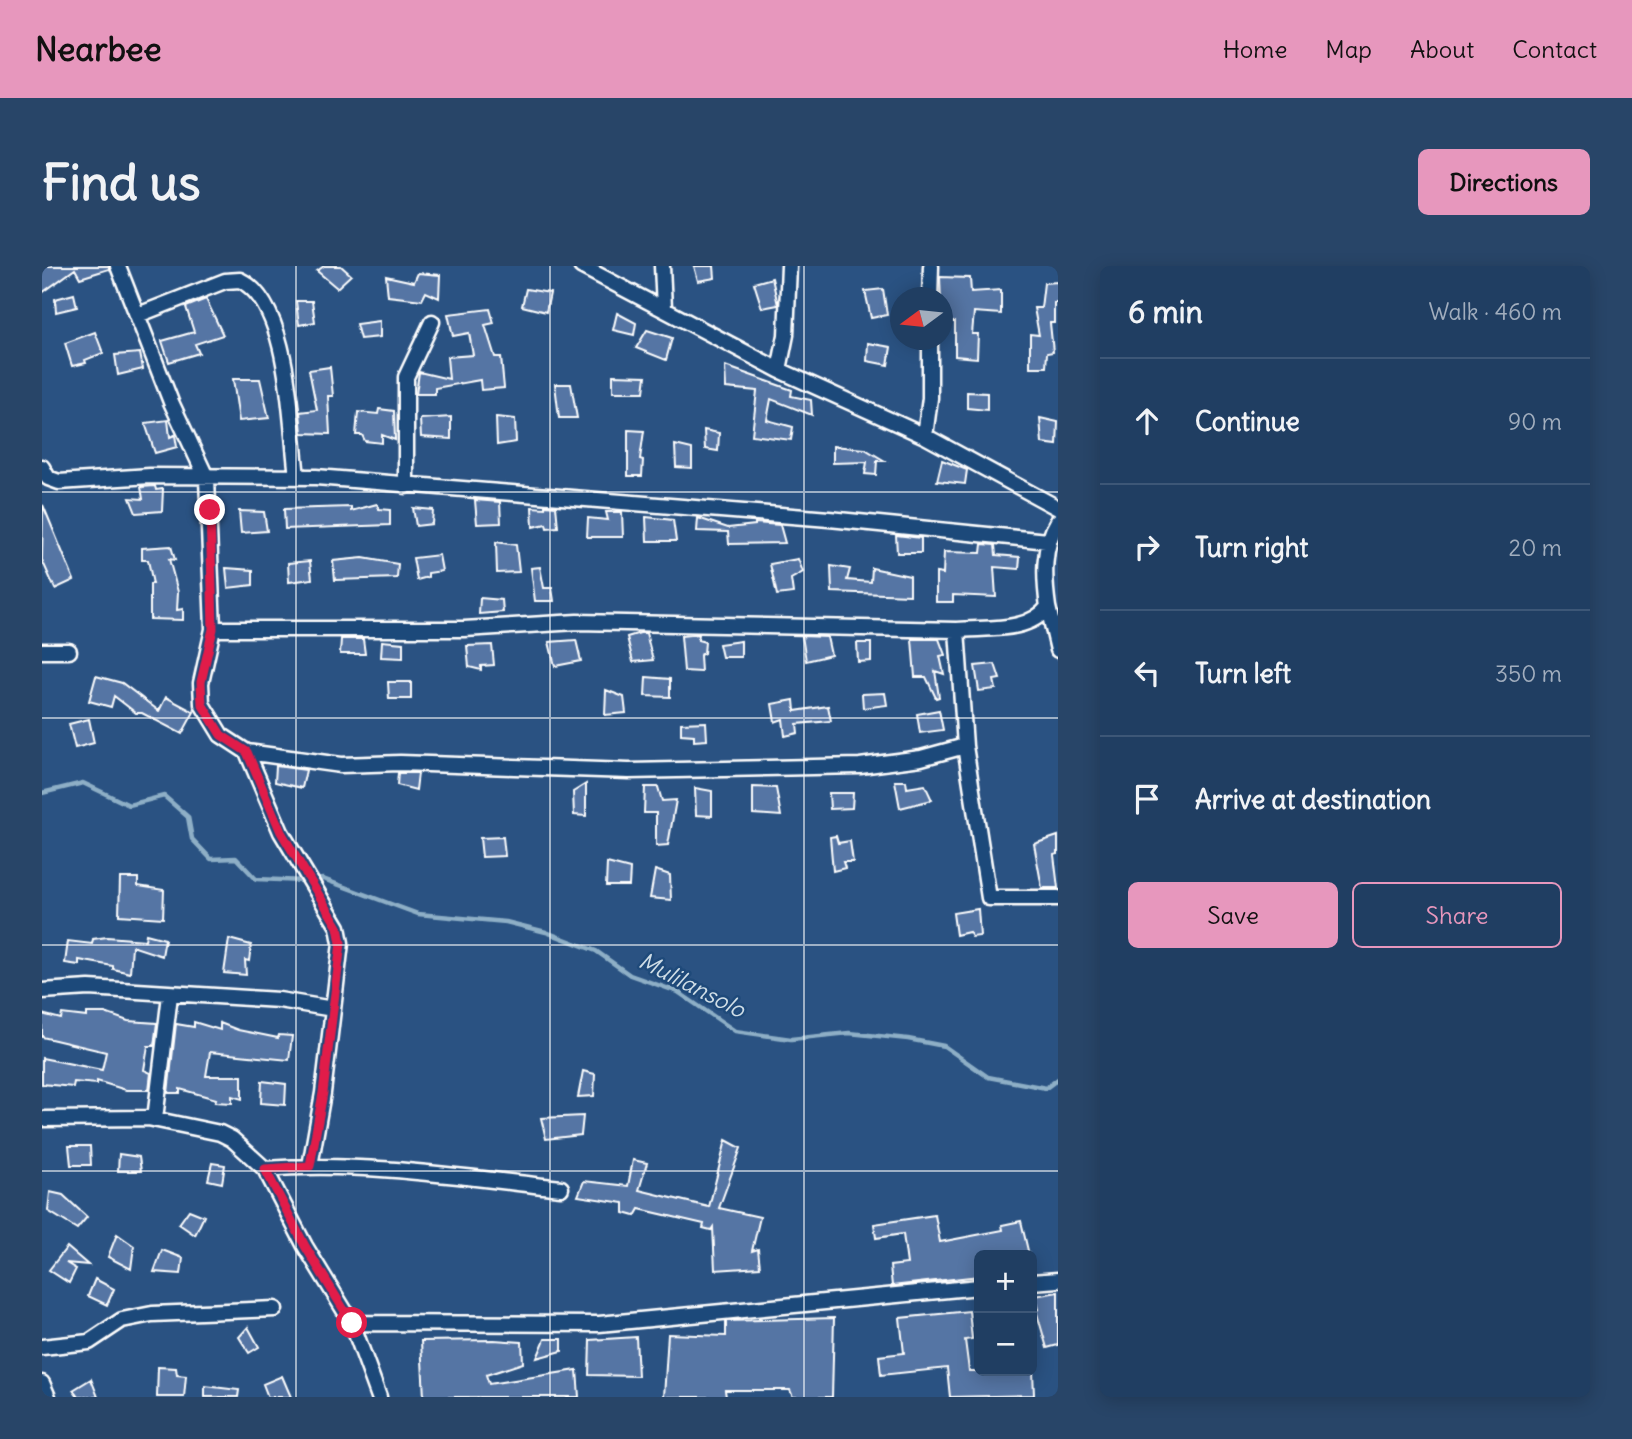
<!DOCTYPE html>
<html lang="en">
<head>
<meta charset="utf-8">
<style>
	:root { --surface:#203e62; --page:#284568; --text:#f1f3f6; --muted:#a2aebe; --line:#3d5777; --accent:#e797bd }
	body { margin:0; font-family:Delius,sans-serif; background:var(--page); color:var(--text) }
	.controls { position:absolute; right:21px; bottom:21px; display:grid; overflow:hidden; border-radius:10px; box-shadow:0 4px 18px #0003 }
	.controls button { width:63px; height:63px; display:grid; place-items:center; padding:0; border:0; border-bottom:2px solid var(--line); background:var(--surface); color:var(--text); font:35px sans-serif }
	.compass { position:absolute; left:848px; top:21px; width:63px; height:63px; border-radius:50%; background:var(--surface); box-shadow:0 4px 18px #0003; rotate:255deg }
	.stop { position:absolute; width:21px; height:21px; margin:-16px; border:5px solid #e11d48; border-radius:50%; background:#fff }
	.stop.end { background:#e11d48; border-color:#fff; box-shadow:0 2px 7px #0008 }
	.list { margin:0; padding:0; list-style:none }
	h2 { display:flex; justify-content:space-between; align-items:center; height:91px; margin:0; padding:0 28px; font-size:30px }
	h2 small { font-size:23px; font-weight:400; color:var(--muted) }
	.list li { display:grid; grid-template-columns:46px 1fr auto; gap:21px; align-items:center; box-sizing:border-box; height:126px; padding:0 28px; border-top:2px solid var(--line) }
	.list b { display:block; font-size:26px; white-space:nowrap }
	.list em { font-size:23px; font-style:normal; color:var(--muted) }
	.actions { display:flex; gap:14px; padding:21px 28px }
	.actions a { flex:1; padding:16px 0; border:2px solid var(--accent); border-radius:10px; text-align:center; font-size:24px; color:var(--accent) }
	.actions .main { background:var(--accent); color:#111 }
	.icon { flex:none; width:38px; height:38px; fill:none; stroke:currentColor; stroke-width:2; stroke-linecap:round; stroke-linejoin:round }
	.map { position:relative; flex:none; width:1016px; height:1131px; overflow:hidden; border-radius:10px }
	header { display:flex; align-items:center; gap:42px; box-sizing:border-box; height:98px; padding:0 35px; background:var(--accent); color:#111 }
	header strong { font-size:33px }
	nav { display:flex; gap:38px; margin-inline-start:auto; font-size:24px }
	.intro { display:flex; align-items:center; justify-content:space-between; box-sizing:border-box; height:168px; padding:0 42px }
	h1 { margin:0; font-size:49px }
	.button { padding:18px 32px; border-radius:10px; background:var(--accent); color:#111; font-size:24px; font-weight:700 }
	main { display:flex; gap:42px; padding:0 42px }
	aside { flex:1; background:var(--surface); border-radius:10px; box-shadow:0 4px 18px #0003 }
	.map>svg:first-child { display:block }
	.lines { fill:none; stroke-linecap:round; stroke-linejoin:round }
	.stream { stroke:#8eafc6; stroke-width:4.5 }
	.building { fill:#5474a4; stroke:#fff; stroke-width:2 }
	.street-casing { stroke:#fff; stroke-width:19 }
	.street { stroke:#1f4a7a; stroke-width:14 }
	.route { stroke:#e11d48; stroke-width:9 }
	.grid { fill:none; stroke:#fff; stroke-width:2; stroke-opacity:0.55 }
	.labels { text-anchor:middle; stroke-width:5; stroke-linejoin:round; paint-order:stroke }
	.water-label { font-size:23px; font-style:italic; fill:#d0dee7; stroke:#1f4a7a }
</style>
</head>
<body>
<header>
<strong>Nearbee</strong>
<nav><a>Home</a><a>Map</a><a>About</a><a>Contact</a></nav>
</header>
<div class="intro"><h1>Find us</h1><a class="button">Directions</a></div>
<main>
<div class="map">
<svg width="1016" height="1131" viewBox="0 0 1016 1131">
	<rect width="100%" height="100%" fill="#2a5282"/>
	<filter id="ink" filterUnits="userSpaceOnUse"><feTurbulence type="fractalNoise" baseFrequency=".0143" numOctaves="2"/><feDisplacementMap in="SourceGraphic" scale="14" xChannelSelector="R" yChannelSelector="G"/><feConvolveMatrix kernelMatrix="1 2 1 2 8 2 1 2 1" color-interpolation-filters="sRGB"/></filter>
	<g filter="url(#ink)">
		<g class="lines">
			<path class="stream" d="M 0,527 L 41,517 L 87,539 L 122,530 L 146,551 L 150,573 L 169,593 L 194,592 L 214,613 L 263,615
				M 271,614 L 281,613 L 376,648 L 464,656 L 504,666 L 554,685 L 588,709 L 636,726 L 693,765 L 749,773 L 807,767 L 866,773 L 902,780 L 946,811 L 1004,822 L 1016,813"/>
		</g>
		<path class="building" d="M 0,0 L 67,0 L 67,3 L 38,12 L 33,3 L 0,27 Z
			M 282,0 L 299,0 L 309,9 L 295,22 L 275,5 Z
			M 652,0 L 672,0 L 673,12 L 656,15 Z
			M 376,7 L 398,9 L 397,32 L 384,26 L 380,34 L 346,30 L 344,10 L 372,16 Z
			M 898,11 L 928,12 L 929,26 L 959,24 L 959,48 L 932,46 L 930,68 L 936,68 L 935,92 L 913,90 L 913,56 L 900,56 Z
			M 730,12 L 736,39 L 720,42 L 712,17 Z
			M 1016,16 L 1016,37 L 1012,37 L 1012,57 L 1008,57 L 1011,86 L 1005,87 L 1004,101 L 988,101 L 988,68 L 997,69 L 992,42 L 999,42 L 1002,17 Z
			M 484,23 L 508,27 L 504,46 L 480,40 Z
			M 841,23 L 845,49 L 829,52 L 823,25 Z
			M 32,28 L 35,41 L 14,46 L 13,33 Z
			M 164,33 L 181,69 L 153,78 L 157,87 L 127,96 L 120,75 L 152,66 L 144,41 Z
			M 254,35 L 270,35 L 273,56 L 257,59 Z
			M 448,43 L 452,57 L 443,59 L 453,91 L 459,91 L 462,122 L 439,124 L 438,114 L 393,122 L 393,128 L 374,128 L 377,106 L 407,113 L 405,91 L 431,89 L 427,67 L 411,70 L 406,48 Z
			M 575,47 L 594,57 L 592,69 L 571,64 Z
			M 338,55 L 338,71 L 318,73 L 314,58 Z
			M 605,64 L 630,72 L 624,94 L 594,82 Z
			M 53,66 L 61,87 L 43,94 L 44,97 L 30,100 L 23,77 Z
			M 826,77 L 849,81 L 846,99 L 825,95 Z
			M 98,87 L 101,103 L 76,109 L 73,89 Z
			M 683,100 L 750,124 L 749,130 L 769,134 L 770,149 L 729,133 L 725,154 L 751,161 L 749,174 L 710,169 L 715,125 L 684,122 Z
			M 288,101 L 291,130 L 286,130 L 288,168 L 260,167 L 258,146 L 275,144 L 267,104 Z
			M 571,109 L 604,110 L 602,126 L 571,126 Z
			M 191,113 L 218,113 L 227,152 L 197,155 Z
			M 513,118 L 529,118 L 535,152 L 517,152 Z
			M 925,126 L 945,127 L 945,144 L 925,142 Z
			M 337,143 L 352,145 L 353,174 L 340,169 L 340,177 L 323,175 L 320,169 L 314,169 L 316,146 L 336,148 Z
			M 409,151 L 409,173 L 379,171 L 378,153 Z
			M 454,151 L 473,153 L 474,176 L 455,179 Z
			M 998,152 L 1016,156 L 1015,179 L 1000,177 Z
			M 126,154 L 128,171 L 133,169 L 135,181 L 113,187 L 103,157 Z
			M 586,164 L 602,165 L 598,193 L 601,194 L 600,210 L 586,210 Z
			M 662,164 L 677,167 L 676,185 L 663,183 Z
			M 633,179 L 650,183 L 650,202 L 634,201 Z
			M 791,180 L 823,183 L 843,195 L 835,195 L 834,209 L 823,208 L 825,196 L 791,197 Z
			M 900,194 L 925,204 L 923,218 L 895,215 Z
			M 113,220 L 114,224 L 121,223 L 120,245 L 94,247 L 88,232 L 101,233 L 99,221 Z
			M 433,234 L 458,236 L 459,257 L 435,258 Z
			M 335,238 L 337,243 L 348,244 L 348,259 L 243,263 L 242,243 L 309,241 L 309,245 Z
			M 1,239 L 32,314 L 13,323 L 0,294 Z
			M 503,239 L 514,240 L 516,261 L 505,262 L 504,258 L 491,261 L 490,241 L 503,242 Z
			M 371,242 L 391,244 L 390,258 L 374,260 Z
			M 197,245 L 222,246 L 225,265 L 199,267 Z
			M 564,246 L 580,246 L 581,271 L 545,271 L 546,252 L 566,254 Z
			M 604,251 L 631,254 L 634,275 L 605,275 Z
			M 656,252 L 686,262 L 713,259 L 713,257 L 738,259 L 743,277 L 687,278 L 686,266 L 655,265 Z
			M 854,269 L 879,272 L 879,287 L 855,287 Z
			M 454,276 L 474,279 L 477,306 L 455,307 Z
			M 940,278 L 953,279 L 954,289 L 978,291 L 977,303 L 952,301 L 954,331 L 911,329 L 911,336 L 894,336 L 894,307 L 901,308 L 902,286 L 939,287 Z
			M 129,280 L 133,294 L 127,293 L 136,326 L 135,344 L 141,343 L 141,354 L 108,353 L 108,318 L 111,318 L 106,294 L 100,294 L 100,282 Z
			M 397,289 L 400,305 L 386,307 L 386,311 L 375,314 L 371,292 Z
			M 321,292 L 356,298 L 355,312 L 293,314 L 291,295 Z
			M 756,293 L 761,306 L 749,313 L 751,327 L 735,329 L 728,298 Z
			M 268,295 L 270,313 L 247,316 L 246,297 Z
			M 789,300 L 808,303 L 805,314 L 829,316 L 830,302 L 868,310 L 868,329 L 790,326 Z
			M 498,301 L 502,322 L 510,322 L 512,335 L 493,335 L 489,302 Z
			M 184,302 L 211,304 L 211,319 L 186,322 Z
			M 438,332 L 460,334 L 461,346 L 437,348 Z
			M 598,367 L 604,367 L 611,394 L 591,396 L 585,371 Z
			M 657,368 L 656,374 L 663,376 L 662,387 L 658,389 L 659,406 L 642,405 L 639,370 Z
			M 760,370 L 785,371 L 789,389 L 764,395 Z
			M 299,373 L 321,373 L 323,388 L 298,388 Z
			M 870,373 L 897,373 L 903,389 L 898,390 L 902,408 L 893,405 L 897,431 L 894,432 L 884,411 L 873,411 Z
			M 534,374 L 539,395 L 513,400 L 507,376 Z
			M 340,375 L 361,377 L 361,392 L 339,391 Z
			M 699,375 L 699,391 L 680,391 L 677,378 Z
			M 815,377 L 829,377 L 829,395 L 816,396 Z
			M 450,379 L 452,399 L 439,400 L 439,404 L 427,401 L 425,380 Z
			M 953,398 L 958,413 L 952,414 L 954,423 L 937,425 L 933,400 Z
			M 54,410 L 80,417 L 117,445 L 124,431 L 152,446 L 140,468 L 100,447 L 94,447 L 72,430 L 69,441 L 47,435 Z
			M 604,411 L 628,413 L 628,431 L 603,430 Z
			M 346,416 L 369,416 L 369,433 L 347,433 Z
			M 564,424 L 582,431 L 584,447 L 563,449 Z
			M 843,427 L 845,439 L 821,442 L 820,428 Z
			M 752,434 L 753,445 L 786,440 L 789,455 L 755,458 L 756,467 L 743,470 L 741,453 L 733,456 L 730,438 Z
			M 897,444 L 901,464 L 878,467 L 875,448 Z
			M 47,453 L 52,477 L 33,482 L 27,458 Z
			M 664,456 L 665,474 L 652,475 L 652,469 L 639,468 L 639,457 Z
			M 234,500 L 264,504 L 260,522 L 233,516 Z
			M 356,507 L 376,507 L 374,524 L 355,519 Z
			M 853,515 L 864,515 L 865,522 L 883,519 L 890,534 L 858,542 Z
			M 544,518 L 544,550 L 532,549 L 531,526 Z
			M 603,521 L 616,521 L 620,535 L 634,534 L 626,579 L 614,580 L 614,547 L 602,547 Z
			M 711,521 L 734,522 L 739,550 L 711,548 Z
			M 653,522 L 670,525 L 670,550 L 654,549 Z
			M 787,527 L 811,527 L 810,542 L 788,543 Z
			M 794,570 L 796,577 L 808,575 L 811,596 L 801,596 L 803,602 L 791,605 L 788,571 Z
			M 1016,570 L 1016,588 L 1012,589 L 1016,622 L 1000,622 L 992,578 Z
			M 461,571 L 463,590 L 440,591 L 438,572 Z
			M 565,597 L 588,603 L 587,620 L 564,620 Z
			M 613,604 L 628,609 L 629,634 L 608,632 Z
			M 78,612 L 96,612 L 96,620 L 122,624 L 121,652 L 77,649 Z
			M 936,643 L 938,670 L 930,671 L 927,666 L 914,669 L 911,647 Z
			M 104,668 L 123,673 L 120,690 L 90,680 L 88,707 L 71,703 L 71,700 L 37,694 L 37,699 L 23,697 L 26,675 L 50,678 L 51,673 L 65,671 L 103,674 Z
			M 187,673 L 209,679 L 207,695 L 203,694 L 204,709 L 182,707 Z
			M 45,747 L 63,747 L 86,755 L 115,757 L 112,780 L 106,780 L 102,804 L 109,807 L 107,824 L 84,824 L 55,815 L 55,818 L 32,816 L 31,821 L 0,818 L 0,792 L 60,804 L 64,786 L 0,771 L 0,748 L 19,753 L 20,748 L 45,751 Z
			M 152,756 L 178,764 L 178,757 L 196,764 L 236,772 L 237,769 L 250,770 L 247,794 L 168,786 L 164,810 L 200,810 L 200,833 L 190,830 L 190,837 L 173,836 L 174,833 L 138,823 L 138,827 L 126,827 L 134,758 L 152,761 Z
			M 541,805 L 553,808 L 552,830 L 536,831 Z
			M 220,815 L 244,818 L 243,839 L 219,837 Z
			M 541,850 L 539,869 L 504,873 L 499,852 Z
			M 684,874 L 699,882 L 677,942 L 718,951 L 710,985 L 716,983 L 718,1001 L 673,1004 L 671,961 L 669,964 L 661,962 L 662,958 L 597,943 L 593,950 L 582,947 L 582,937 L 536,930 L 542,915 L 586,920 L 591,894 L 605,897 L 597,924 L 667,941 Z
			M 27,880 L 48,880 L 49,899 L 29,899 Z
			M 77,888 L 97,891 L 99,905 L 76,905 Z
			M 170,897 L 183,899 L 180,917 L 166,914 Z
			M 8,926 L 21,929 L 45,951 L 35,963 L 6,945 Z
			M 147,944 L 162,950 L 153,969 L 137,958 Z
			M 893,949 L 898,976 L 961,964 L 960,959 L 979,955 L 987,989 L 937,989 L 937,1010 L 850,1020 L 848,1000 L 865,998 L 861,968 L 834,972 L 832,958 Z
			M 75,968 L 92,980 L 89,1003 L 66,991 Z
			M 25,981 L 46,999 L 24,997 L 34,1003 L 27,1017 L 7,1004 Z
			M 120,984 L 141,992 L 139,1008 L 112,1006 Z
			M 53,1013 L 72,1023 L 65,1039 L 46,1030 Z
			M 1016,1026 L 1016,1079 L 1005,1082 L 994,1044 L 997,1043 L 993,1030 Z
			M 927,1045 L 930,1073 L 923,1074 L 927,1105 L 991,1105 L 992,1129 L 908,1131 L 905,1102 L 839,1109 L 837,1090 L 862,1087 L 858,1052 Z
			M 792,1052 L 790,1131 L 751,1131 L 748,1124 L 683,1124 L 684,1131 L 622,1131 L 626,1068 L 684,1070 L 684,1055 Z
			M 206,1061 L 217,1081 L 207,1087 L 197,1071 Z
			M 594,1071 L 596,1110 L 547,1109 L 548,1074 Z
			M 503,1073 L 520,1073 L 520,1085 L 495,1092 Z
			M 452,1074 L 480,1076 L 481,1097 L 444,1109 L 447,1118 L 535,1104 L 537,1131 L 382,1131 L 379,1075 Z
			M 116,1101 L 134,1102 L 135,1109 L 144,1110 L 142,1131 L 115,1131 Z
			M 240,1110 L 249,1131 L 226,1131 L 221,1118 Z
			M 49,1113 L 56,1131 L 36,1131 L 31,1124 Z
			M 163,1120 L 197,1124 L 196,1131 L 163,1131 Z"/>
		<g class="lines">
			<g class="street-casing">
				<path id="street" d="M 76,0 L 129,136 L 165,213 L 171,363 L 159,417 L 160,438 L 179,469 L 205,486 L 299,499 L 358,497 L 587,505 L 818,500 L 879,492 L 923,480
					M 539,0 L 737,104 L 883,170 L 1016,242
					M 620,0 L 622,42
					M 888,32 L 889,0
					M 96,49 L 183,15 L 198,14 C 249,39 248,159 255,210
					M 737,104 L 744,69 L 747,0
					M 883,170 L 888,132 L 888,74
					M 0,201 L 6,212 L 17,216 L 108,210 L 274,211 L 787,253 L 1006,275
					M 364,220 L 364,111 L 390,56
					M 1016,255 C 1000,281 1002,312 1006,341 C 986,367 945,361 915,364 L 923,480 L 947,632 L 1016,632
					M 1006,341 L 1016,384
					M 171,363 L 422,363 L 535,356 L 915,364
					M 0,385 L 27,385
					M 205,486 L 239,566 L 296,661 L 299,677 L 281,827 L 268,900
					M 0,725 L 47,722 L 237,734 L 291,743
					M 0,853 L 106,852 L 178,867 L 190,873 L 223,903 L 263,980 L 310,1057 L 337,1131
					M 113,853 L 128,729
					M 223,903 C 321,895 421,911 519,922
					M 990,1016 L 1016,1014
					M 310,1057 L 557,1058 L 937,1021
					M 0,1081 L 47,1076 L 80,1054 L 110,1048 L 233,1043
					M 0,1117 L 6,1131"/>
			</g>
			<use href="#street" class="street"/>
		</g>
	</g>
	<g class="lines" filter="url(#ink)">
		<path class="route" d="M 168,244 L 171,363 L 159,416 L 160,438 L 179,469 L 205,486 L 239,566 L 296,661 L 299,677 L 281,827 L 268,900 L 223,903 L 263,980 L 310,1057"/>
	</g>
	<path class="grid" d="M 254,0 L 254,1131M 508,0 L 508,1131M 762,0 L 762,1131M 0,226 L 1016,226M 0,452 L 1016,452M 0,679 L 1016,679M 0,905 L 1016,905"/>
	<g class="labels">
		<g class="water-label">
			<text transform="translate(650 719) rotate(27)" y="8">Mulilansolo</text>
		</g>
	</g>
</svg>
<div class="controls">
<button>+</button>
<button>−</button>
</div>
<svg class="compass" viewBox="-18 -18 36 36"><path d="M0-13l5 13h-10z" fill="#e53935"/><path d="M0 13l5-13h-10z" fill="#a2aebe"/></svg>
<div class="stop" style="left:310px;top:1057px"></div>
<div class="stop end" style="left:168px;top:244px"></div>
</div>
<aside>
<h2>6 min<small>Walk · 460 m</small></h2>
<ul class="list">
<li><svg class="icon" aria-label="ahead" viewBox="0 0 24 24"><path d="M12 20V5M6 11l6-6 6 6"/></svg><div><b>Continue</b></div><em>90 m</em></li>
<li><svg class="icon" aria-label="right" viewBox="0 0 24 24"><path d="M7 20v-9h11M14 6l5 5-5 5"/></svg><div><b>Turn right</b></div><em>20 m</em></li>
<li><svg class="icon" aria-label="left" viewBox="0 0 24 24"><path d="M17 20v-9H6M10 6l-5 5 5 5"/></svg><div><b>Turn left</b></div><em>350 m</em></li>
<li><svg class="icon" aria-label="arrive" viewBox="0 0 24 24"><path d="M6 21V4h12l-3 4 3 4H6"/></svg><div><b>Arrive at destination</b></div></li>
</ul>
<div class="actions"><a class="main">Save</a><a>Share</a></div>
</aside>
</main>
</body>
</html>
